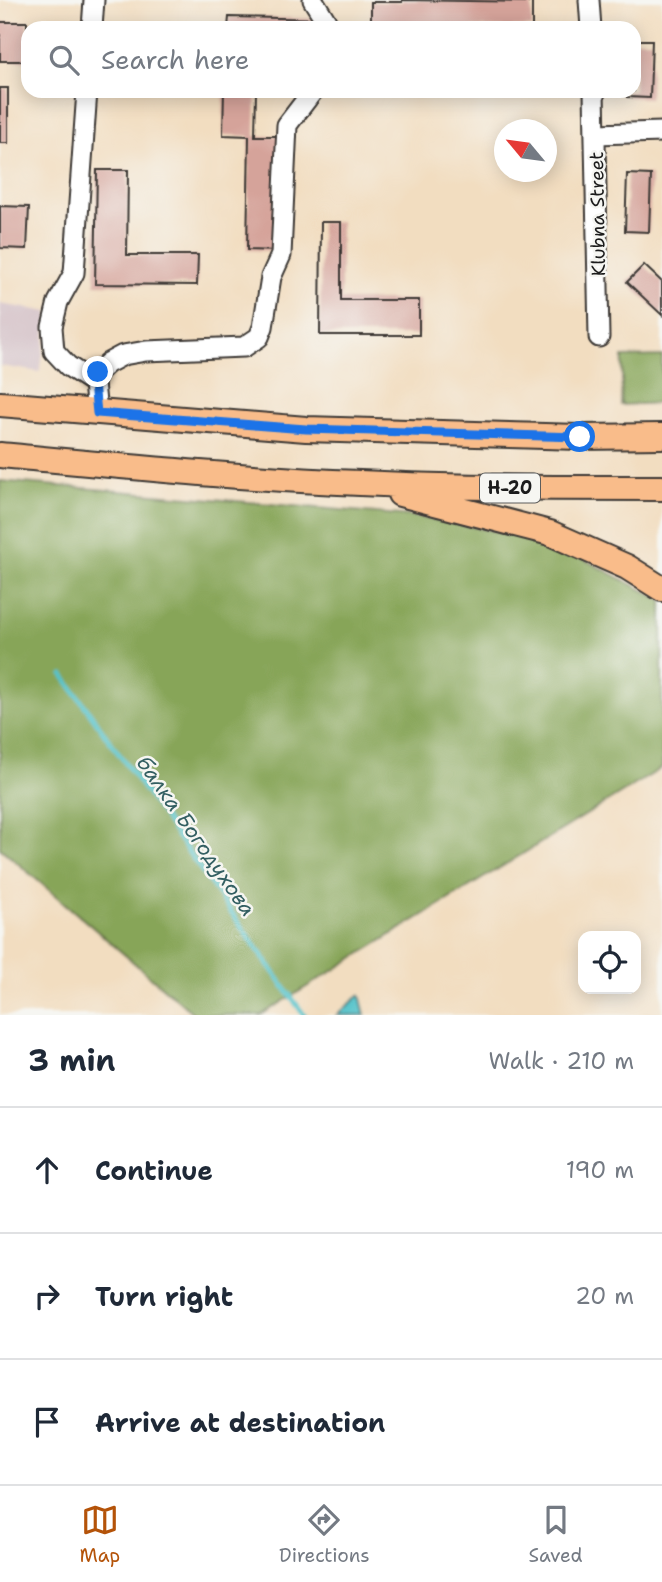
<!DOCTYPE html>
<html lang="en">
<head>
<meta charset="utf-8">
<style>
	:root { --surface:#fff; --page:#f6f6f7; --text:#1f2937; --muted:#747a83; --line:#e0e1e3; --accent:#b45309 }
	body { margin:0; font-family:"Shantell Sans",sans-serif; background:var(--page); color:var(--text) }
	.controls { position:absolute; right:21px; bottom:21px; display:grid; overflow:hidden; border-radius:14px; box-shadow:0 4px 18px #0003 }
	.controls button { width:63px; height:63px; display:grid; place-items:center; padding:0; border:0; border-bottom:2px solid var(--line); background:var(--surface); color:var(--text); font:35px sans-serif }
	.compass { position:absolute; left:494px; top:119px; width:63px; height:63px; border-radius:50%; background:var(--surface); box-shadow:0 4px 18px #0003; rotate:299deg }
	.stop { position:absolute; width:21px; height:21px; margin:-16px; border:5px solid #1a73e8; border-radius:50%; background:#fff }
	.stop.end { background:#1a73e8; border-color:#fff; box-shadow:0 2px 7px #0008 }
	.list { margin:0; padding:0; list-style:none }
	h2 { display:flex; justify-content:space-between; align-items:center; height:91px; margin:0; padding:0 28px; font-size:30px }
	h2 small { font-size:23px; font-weight:400; color:var(--muted) }
	.list li { display:grid; grid-template-columns:46px 1fr auto; gap:21px; align-items:center; box-sizing:border-box; height:126px; padding:0 28px; border-top:2px solid var(--line) }
	.list b { display:block; font-size:26px; white-space:nowrap }
	.list em { font-size:23px; font-style:normal; color:var(--muted) }
	.icon { flex:none; width:38px; height:38px; fill:none; stroke:currentColor; stroke-width:2; stroke-linecap:round; stroke-linejoin:round }
	.map { position:relative; flex:none; width:662px; height:1015px; overflow:hidden }
	.search { position:absolute; background:var(--surface); box-shadow:0 4px 18px #0003; left:21px; right:21px; top:21px; height:77px; display:flex; align-items:center; gap:18px; box-sizing:border-box; padding:0 24px; border-radius:21px; color:var(--muted); font-size:26px }
	.sheet { height:469px; background:var(--surface) }
	nav { display:flex; justify-content:space-around; align-items:center; box-sizing:border-box; height:98px; border-top:2px solid var(--line); background:var(--surface); font-size:19px; color:var(--muted) }
	nav a { display:grid; justify-items:center; gap:4px }
	nav .on { color:var(--accent) }
	.map>svg:first-child { display:block }
	.industrial { fill:#d2bec5 }
	.forest { fill:#87a558; stroke:#52603a; stroke-width:2 }
	.water { fill:#55c3ca; stroke:#387073; stroke-width:2 }
	.lines { fill:none; stroke-linecap:round; stroke-linejoin:round }
	.stream { stroke:#55c3ca; stroke-width:5 }
	.building { fill:#d5a39a }
	.minor-casing { stroke:#3c3935; stroke-width:23 }
	.major-casing { stroke:#3c3935; stroke-width:28 }
	.minor { stroke:#fff; stroke-width:19 }
	.major { stroke:#f9bc8a; stroke-width:24 }
	.route { stroke:#1a73e8; stroke-width:9 }
	.labels { text-anchor:middle; stroke-width:5; stroke-linejoin:round; paint-order:stroke }
	.shield { fill:#f6f6f2; stroke:#5d5d5c; stroke-width:2 }
	.shield-label { font-size:18px; font-weight:bold; fill:#1c1c1c }
	.street-label { font-size:19px; fill:#1c1c1c; stroke:#f6f6f2 }
	.water-label { font-size:21px; font-style:italic; fill:#335f62; stroke:#f6f6f2 }
</style>
</head>
<body>
<div class="map">
<svg width="662" height="1015" viewBox="0 0 662 1015">
	<rect width="100%" height="100%" fill="#f6f6f2"/>
	<filter id="ink" filterUnits="userSpaceOnUse"><feTurbulence type="fractalNoise" baseFrequency=".0143" numOctaves="2"/><feDisplacementMap in="SourceGraphic" scale="14" xChannelSelector="R" yChannelSelector="G"/><feConvolveMatrix kernelMatrix="1 2 1 2 8 2 1 2 1" color-interpolation-filters="sRGB"/></filter>
	<filter id="wash" filterUnits="userSpaceOnUse"><feTurbulence type="fractalNoise" baseFrequency=".00686" numOctaves="4" result="noise"/><feDisplacementMap in="SourceGraphic" scale="28" xChannelSelector="R" yChannelSelector="G"/><feGaussianBlur stdDeviation="1.57" result="paint"/><feColorMatrix in="noise" values="0 0 0 0 0 0 0 0 0 0 0 0 0 0 0 0 0 1.4 0 .05"/><feComposite in="paint" operator="in"/></filter>
	<g filter="url(#wash)">
		<rect width="100%" height="100%" fill="#f2ddc0"/>
		<path class="industrial" d="M 0,304 L 49,312 L 40,372 L 0,366 Z"/>
		<path class="forest" d="M 662,356 L 662,403 L 621,405 L 623,357 Z
			M 0,481 L 412,516 L 549,541 L 662,600 L 662,768 L 261,1015 L 195,1015 L 0,848 Z"/>
		<path class="water" d="M 360,995 L 365,1015 L 337,1015 Z"/>
		<g class="lines">
			<path class="stream" d="M 63,675 L 304,1015"/>
		</g>
		<g id="blocks">
			<path class="building" d="M 402,0 L 532,2 L 532,27 L 371,28 L 371,2 L 402,2 Z
				M 229,17 L 323,19 L 322,28 L 228,28 Z
				M 0,22 L 27,22 L 27,61 L 0,61 Z
				M 634,40 L 652,40 L 650,98 L 627,97 L 627,91 L 634,91 Z
				M 0,88 L 8,88 L 8,143 L 0,143 Z
				M 224,91 L 256,91 L 255,136 L 281,136 L 279,251 L 247,250 L 249,136 L 223,135 Z
				M 97,170 L 128,170 L 127,255 L 198,255 L 197,285 L 95,284 Z
				M 627,174 L 651,175 L 649,232 L 625,231 Z
				M 0,206 L 29,207 L 27,249 L 0,248 Z
				M 321,222 L 341,222 L 341,300 L 419,300 L 419,335 L 320,335 Z
				M 644,265 L 662,282 L 662,315 L 627,282 Z"/>
		</g>
	</g>
	<g filter="url(#ink)">
		<use href="#blocks" fill-opacity="0" stroke="#3c3935" stroke-width="2"/>
		<g class="lines">
			<g class="minor-casing">
				<path id="minor" d="M 313,0 L 326,21 L 326,28
					M 589,0 L 591,28
					M 92,28 L 94,0
					M 87,91 L 74,273 L 58,302 L 52,327 L 54,351 L 68,366 L 94,383 L 97,413
					M 594,91 L 599,337
					M 596,134 L 662,132
					M 94,383 L 98,372 L 108,363 L 123,355 L 146,351 L 244,347 L 259,337 L 263,327 L 271,277 L 281,255 L 287,125 L 313,91"/>
			</g>
			<g class="major-casing">
				<path id="major" d="M 0,404 L 306,429 L 580,437 L 662,436
					M 0,455 C 120,466 239,478 360,483 C 460,488 561,488 662,488
					M 400,494 L 550,533 L 627,567 L 662,589"/>
			</g>
			<use href="#minor" class="minor"/>
			<use href="#major" class="major"/>
		</g>
	</g>
	<g class="lines" filter="url(#ink)">
		<path class="route" d="M 98,372 L 94,383 L 97,413 L 306,429 L 580,437"/>
	</g>
	<g class="labels">
		<rect class="shield" x="480" y="473.5" width="60" height="29" rx="5"/>
		<g class="shield-label">
			<text x="510" y="494">Н-20</text>
		</g>
		<g class="street-label">
			<text transform="translate(597 214) rotate(-91)" y="7">Klubna Street</text>
		</g>
		<g class="water-label">
			<text transform="translate(196 836) rotate(55)" y="7">балка Богодухова</text>
		</g>
	</g>
</svg>
<div class="controls">
<button><svg class="icon" aria-label="locate" viewBox="0 0 24 24"><circle cx="12" cy="12" r="6"/><path d="M12 2v4M12 18v4M2 12h4M18 12h4"/></svg></button>
</div>
<svg class="compass" viewBox="-18 -18 36 36"><path d="M0-13l5 13h-10z" fill="#e53935"/><path d="M0 13l5-13h-10z" fill="#747a83"/></svg>
<div class="stop" style="left:580px;top:437px"></div>
<div class="stop end" style="left:98px;top:372px"></div>
<div class="search"><svg class="icon" aria-label="search" viewBox="0 0 24 24"><circle cx="10" cy="10" r="6"/><path d="M15 15l6 6"/></svg>Search here</div>
</div>
<section class="sheet">
<h2>3 min<small>Walk · 210 m</small></h2>
<ul class="list">
<li><svg class="icon" aria-label="ahead" viewBox="0 0 24 24"><path d="M12 20V5M6 11l6-6 6 6"/></svg><div><b>Continue</b></div><em>190 m</em></li>
<li><svg class="icon" aria-label="right" viewBox="0 0 24 24"><path d="M7 20v-9h11M14 6l5 5-5 5"/></svg><div><b>Turn right</b></div><em>20 m</em></li>
<li><svg class="icon" aria-label="arrive" viewBox="0 0 24 24"><path d="M6 21V4h12l-3 4 3 4H6"/></svg><div><b>Arrive at destination</b></div></li>
</ul>
</section>
<nav>
<a class="on"><svg class="icon" aria-label="map" viewBox="0 0 24 24"><path d="M3 6l6-2 6 2 6-2v14l-6 2-6-2-6 2zM9 4v14M15 6v14"/></svg>Map</a>
<a><svg class="icon" aria-label="directions" viewBox="0 0 24 24"><path d="M12 3l9 9-9 9-9-9zM9 14v-3h6M13 9l2 2-2 2"/></svg>Directions</a>
<a><svg class="icon" aria-label="saved" viewBox="0 0 24 24"><path d="M7 4h10v16l-5-4-5 4z"/></svg>Saved</a>
</nav>
</body>
</html>
